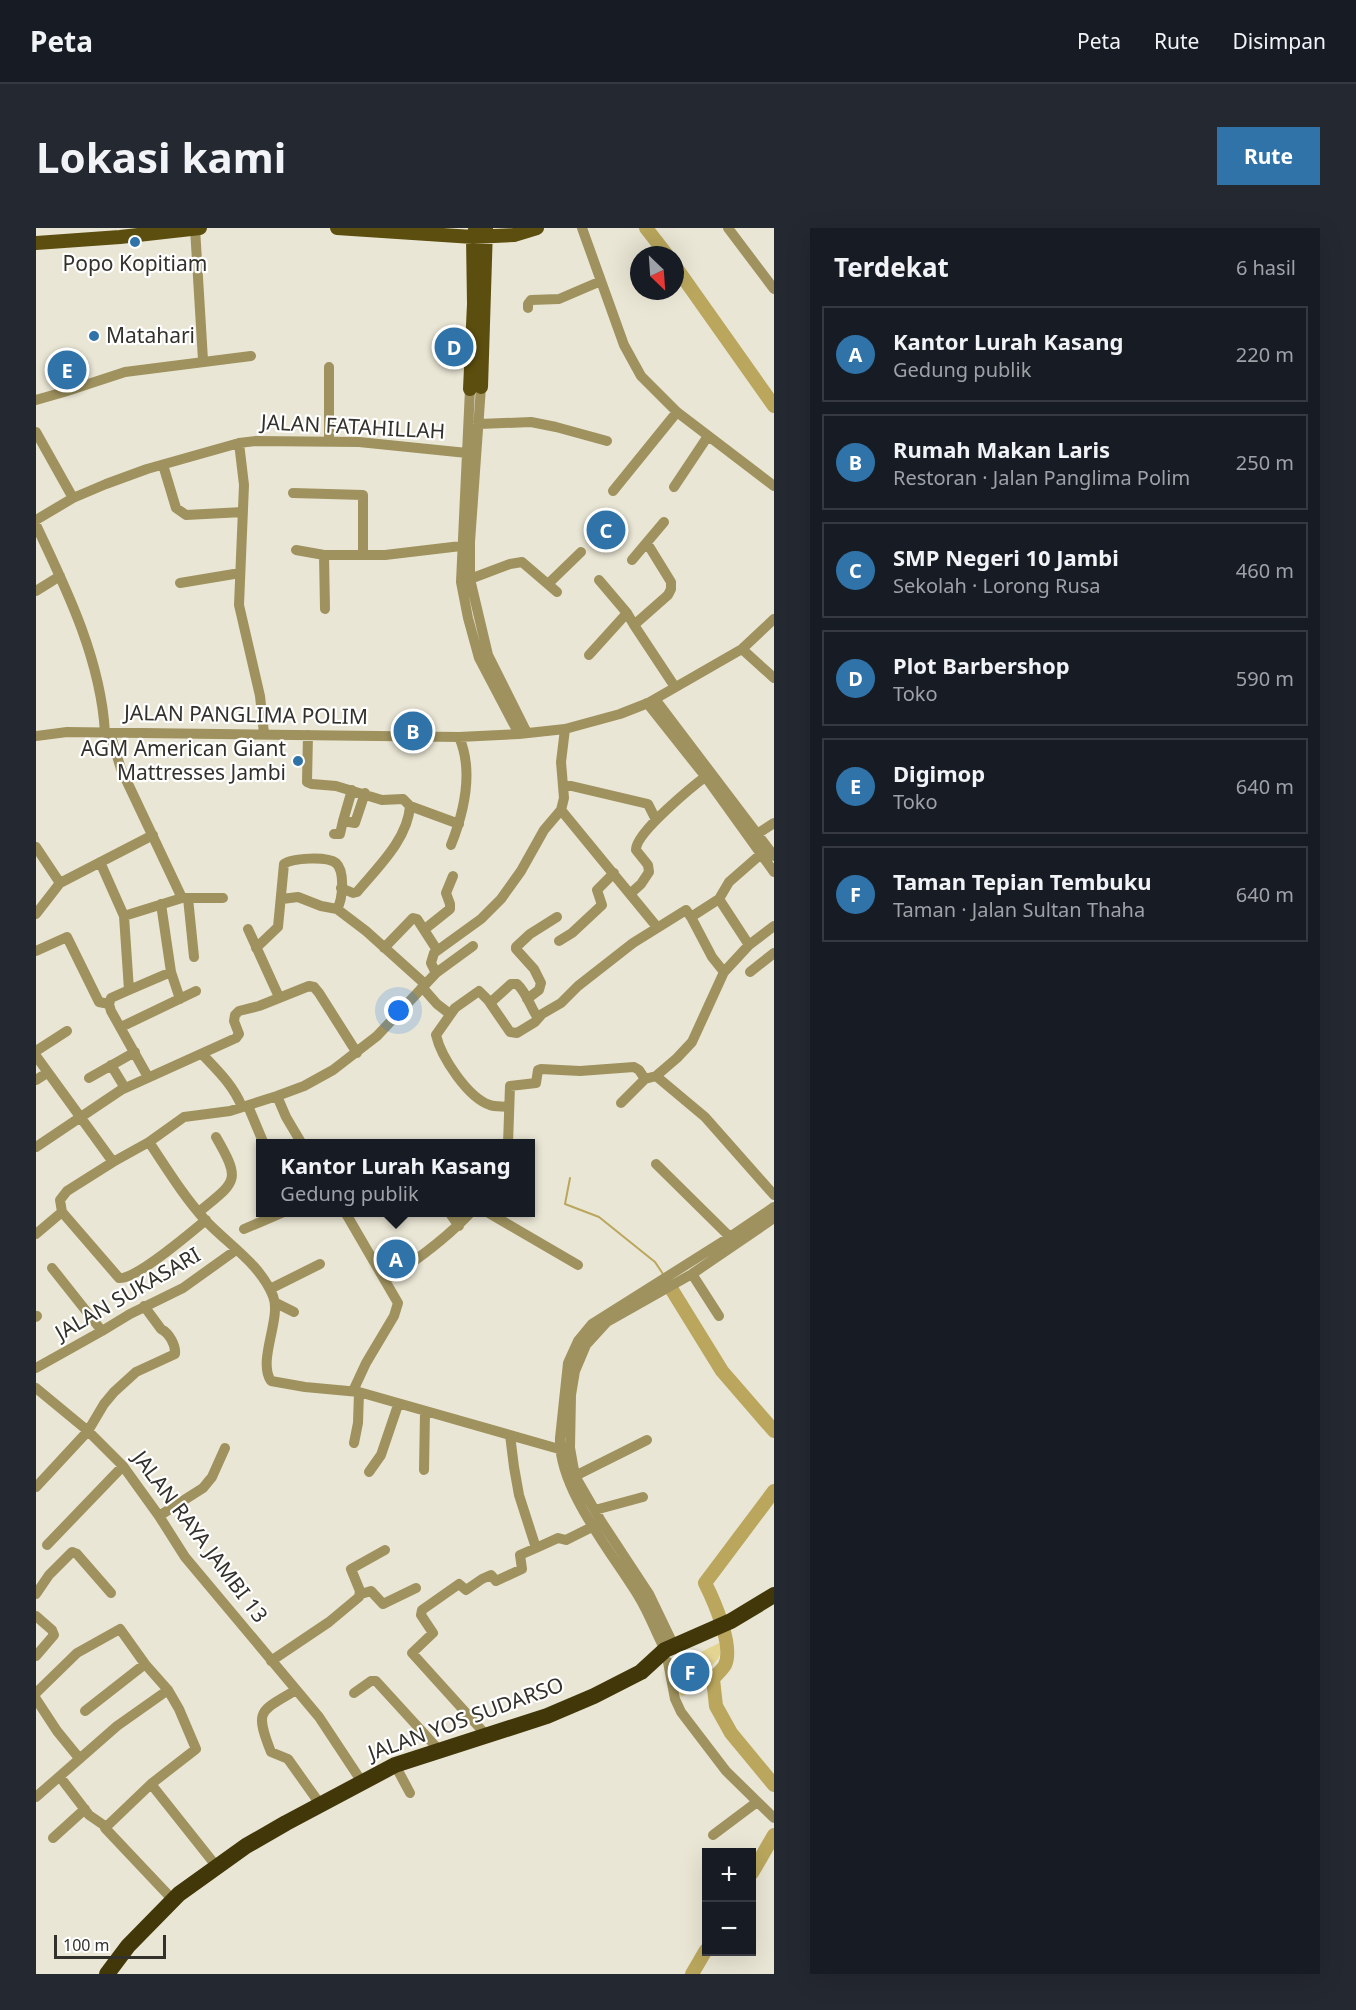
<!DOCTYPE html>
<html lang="id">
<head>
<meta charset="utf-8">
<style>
	:root { --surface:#171b24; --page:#242831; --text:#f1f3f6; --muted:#9ea1a6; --line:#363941; --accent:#3073a9 }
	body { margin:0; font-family:"Noto Sans",sans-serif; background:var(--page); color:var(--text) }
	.controls { position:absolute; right:18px; bottom:18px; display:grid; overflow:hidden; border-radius:0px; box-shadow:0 6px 24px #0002 }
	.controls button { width:54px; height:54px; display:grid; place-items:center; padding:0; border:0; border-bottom:2px solid var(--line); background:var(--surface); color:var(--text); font:30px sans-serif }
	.compass { position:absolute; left:594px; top:18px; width:54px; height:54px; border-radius:50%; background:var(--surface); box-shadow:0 6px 24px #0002; rotate:155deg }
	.scale { position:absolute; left:18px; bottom:15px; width:112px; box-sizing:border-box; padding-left:6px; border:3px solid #33312b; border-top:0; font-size:16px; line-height:21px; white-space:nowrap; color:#33312b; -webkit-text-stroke:4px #fff; paint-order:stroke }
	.you { position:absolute; left:363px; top:783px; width:21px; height:21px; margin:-15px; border:4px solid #fff; border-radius:50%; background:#1a73e8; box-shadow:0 0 0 9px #1a73e833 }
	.badge { display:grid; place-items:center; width:39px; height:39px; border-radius:50%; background:var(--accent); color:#fff; font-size:20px; font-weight:700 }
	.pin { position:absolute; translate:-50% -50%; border:3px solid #fff; box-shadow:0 2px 6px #0006 }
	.popup { position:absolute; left:220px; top:911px; width:279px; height:78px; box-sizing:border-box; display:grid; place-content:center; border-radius:0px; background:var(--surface); filter:drop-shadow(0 2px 4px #0005); font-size:20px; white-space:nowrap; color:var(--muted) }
	.popup b { font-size:22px; color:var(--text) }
	.popup::after { content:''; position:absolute; left:50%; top:100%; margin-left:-12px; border:12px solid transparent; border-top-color:var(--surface) }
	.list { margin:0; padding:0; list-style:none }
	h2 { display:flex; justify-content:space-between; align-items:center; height:78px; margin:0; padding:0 24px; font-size:26px }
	h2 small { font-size:20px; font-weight:400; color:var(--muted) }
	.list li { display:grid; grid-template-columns:39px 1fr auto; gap:18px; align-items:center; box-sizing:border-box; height:96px; margin:0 12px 12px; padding:0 12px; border:2px solid var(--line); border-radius:0px }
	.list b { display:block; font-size:22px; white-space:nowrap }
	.list p { margin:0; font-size:20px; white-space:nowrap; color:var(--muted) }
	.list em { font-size:20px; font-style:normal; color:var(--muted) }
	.map { position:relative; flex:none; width:738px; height:1746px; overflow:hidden; border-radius:0px }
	header { display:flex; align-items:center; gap:36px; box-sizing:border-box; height:84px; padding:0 30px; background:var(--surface); border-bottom:2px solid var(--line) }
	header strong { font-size:28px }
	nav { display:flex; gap:33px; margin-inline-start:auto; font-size:21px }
	.intro { display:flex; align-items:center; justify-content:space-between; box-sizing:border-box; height:144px; padding:0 36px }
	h1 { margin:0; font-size:42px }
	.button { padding:15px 27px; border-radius:0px; background:var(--accent); color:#fff; font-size:21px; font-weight:700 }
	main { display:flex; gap:36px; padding:0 36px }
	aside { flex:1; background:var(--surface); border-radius:0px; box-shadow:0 6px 24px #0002 }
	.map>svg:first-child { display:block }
	.green { fill:#e4d492 }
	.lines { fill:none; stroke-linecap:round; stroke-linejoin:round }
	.stream { stroke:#baa75d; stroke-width:2 }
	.river { stroke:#baa75d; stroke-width:14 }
	.minor { stroke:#9f925f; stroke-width:10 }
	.major { stroke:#5c4e0e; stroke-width:14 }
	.highway { stroke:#413708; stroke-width:16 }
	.poi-dot { fill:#3073a9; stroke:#fff; stroke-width:2 }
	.labels { text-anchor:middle; stroke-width:4.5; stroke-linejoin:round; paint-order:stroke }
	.poi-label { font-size:21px; fill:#33312b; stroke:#fff }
	.street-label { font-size:21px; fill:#33312b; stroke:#fff }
</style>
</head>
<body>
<header>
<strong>Peta</strong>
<nav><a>Peta</a><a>Rute</a><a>Disimpan</a></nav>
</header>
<div class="intro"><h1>Lokasi kami</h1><a class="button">Rute</a></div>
<main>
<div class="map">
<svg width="738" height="1746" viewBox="0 0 738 1746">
	<rect width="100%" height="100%" fill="#eae6d5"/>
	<path class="green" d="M 683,1415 C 690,1431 673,1439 662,1449 L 665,1459 L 645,1469 C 633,1432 655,1430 683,1415 Z"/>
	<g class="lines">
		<path class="stream" d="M 534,950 L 529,976 L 563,989 L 619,1034 L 627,1046"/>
		<path class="river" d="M 610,0 L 631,27
			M 639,38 L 738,178
			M 636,1062 L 686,1143 L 738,1203
			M 738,1263 L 669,1355 C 678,1373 698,1418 689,1437 C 686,1442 680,1447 677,1451 L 680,1478 L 695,1505 L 738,1557
			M 716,1645 L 738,1607
			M 656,1746 L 670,1722"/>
		<path class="minor" d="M 159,0 L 167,132
			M 546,0 L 588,117 L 605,148 L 641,184 L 738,258
			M 692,0 L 738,61
			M 492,80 L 492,76 L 495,72 L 523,71 L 565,53
			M 445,159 L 434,314 L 434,351 L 452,427 L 491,505
			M 434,161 L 425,354 L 432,390 L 443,430 L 483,506
			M 0,172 L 28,164 L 89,144 L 215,128
			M 443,196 L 495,194 L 520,199 L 571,213
			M 0,204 L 37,270
			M 293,214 L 293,139
			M 203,215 L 208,257 L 203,377 L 224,468 L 228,505
			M 127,237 L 140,280 L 150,287 L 207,284
			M 638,259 L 672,208
			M 577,263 L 641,184
			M 257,265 L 327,267 L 327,327
			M 0,292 L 37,270 L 70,256 L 111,241 L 203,215 L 220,213 L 323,214 L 431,225
			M 0,297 C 31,362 65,432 69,505
			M 611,315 L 635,354 L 635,361 L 632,367 L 598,397 L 639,459
			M 260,322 L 288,327
			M 596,332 L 628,294
			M 434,351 L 474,336 L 486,334 L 521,364
			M 563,352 L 591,385 L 598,397
			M 144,355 L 204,345
			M 512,356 L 545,324
			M 0,363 L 24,348
			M 289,381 L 288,327 L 349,327 L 425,318
			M 706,421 L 738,450
			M 553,427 L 591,385
			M 619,471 L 738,628
			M 611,475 L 669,548 L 738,644
			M 74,505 L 85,541 L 146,670
			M 272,507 L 271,554 L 276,556 L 300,558 L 346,572 L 367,571 L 374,578 C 372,611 341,640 321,664 L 317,665 L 305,660
			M 0,508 L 31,504 L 423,509 L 483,506 L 529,501 L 584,486 L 612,475 L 706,421 L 738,391
			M 527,556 L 612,576 L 620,592
			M 316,562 L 307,593 L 319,595 L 329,565
			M 374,578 L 423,596
			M 525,582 L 621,699
			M 298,606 L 304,606 L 307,593
			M 721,606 L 738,595
			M 415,617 C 428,584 438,543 423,509
			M 0,619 L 24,655 L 117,607
			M 64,634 L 88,688 L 93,762 L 75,770 L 73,776 L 75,783 L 112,849
			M 594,666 L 605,656 L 613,644 L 612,637 L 600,622 C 599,605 658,557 673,546
			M 152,670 L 158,729
			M 246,671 L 262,669 L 285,678 L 301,681 L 330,703 L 389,756
			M 683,671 L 693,654 L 725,626
			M 125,676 L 135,744 L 144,771
			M 0,686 L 24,655
			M 88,688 L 146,670 L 187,670
			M 655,689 L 676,729 L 688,744
			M 212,701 L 243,769
			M 389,701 L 414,681 L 414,676 L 410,665 L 417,648
			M 523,713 L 536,705 L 566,677 L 561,662 L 578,645
			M 220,720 L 242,699 L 248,636 C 256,630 291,628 300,635 C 309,643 307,671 301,681
			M 348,720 L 377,690 L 381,691 L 401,722
			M 0,723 L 31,709 L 63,774 L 73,776
			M 714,744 L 738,725
			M 400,745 L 437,718
			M 386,759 L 401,776 L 414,786
			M 93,762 L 135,744
			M 491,771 L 503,762 L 505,755 L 498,741 L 480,721 L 480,719 L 494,706 L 521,689
			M 454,775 L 475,756 L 481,756 C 491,765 494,779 502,790
			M 85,799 L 160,763
			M 0,823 L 31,803
			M 166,826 C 182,843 197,857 206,879
			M 0,828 L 77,934
			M 75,837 L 89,860
			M 620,848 L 641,830 L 656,814 L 688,744 L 713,717 L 738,698
			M 53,850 L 99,824
			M 0,852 L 11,845
			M 241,868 L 250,889 L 266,916
			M 585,875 L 609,851
			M 212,878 L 228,916
			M 473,879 C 467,878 459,879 454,877 C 432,870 405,829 400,807 L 419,780 L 443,763 L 452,772 L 474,804 L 481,805 L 499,794 L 506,786 L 525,775 L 542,758 L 597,715 L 650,682 L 655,689 L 683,671 L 713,717
			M 113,914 C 131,941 148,969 170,993 C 193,1017 224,1036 237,1068 C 246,1090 221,1133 235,1153 L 269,1159 L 323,1164 L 523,1221 L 534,1220
			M 472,916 L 474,858 L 500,855 L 502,842 L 505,841 L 544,843 L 598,839 L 603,842 L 609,851 L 620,848 L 669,889 L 738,967
			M 0,919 L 85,862 L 200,810 L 203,806 L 198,793 L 199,787 L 203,783 L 223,778 L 273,758 L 278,759 L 283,765 L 321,825
			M 620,936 L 694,1009
			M 163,984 C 200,953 206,954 180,909
			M 309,984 L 362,1075 L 358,1088 L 330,1135 L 317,1163
			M 413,984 L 423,998
			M 451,984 L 542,1037
			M 170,992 C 154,1005 100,1052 83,1050 L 26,984 L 24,972 L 31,963 L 77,934 L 113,914 L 148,889 L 194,883 L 241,868 L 268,858 L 297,842 L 341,808 L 400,745 L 395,735 L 398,725 L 445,691 L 465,671 L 485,643 L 508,602 L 525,582 L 528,570 L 525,534 L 529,501
			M 208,1001 L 248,984
			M 0,1006 L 26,984
			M 16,1040 L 66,1103
			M 656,1046 L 683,1088
			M 350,1052 C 381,1032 410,1011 435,984
			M 234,1061 L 284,1036
			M 240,1075 L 258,1084
			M 0,1089 L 1,1088
			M 0,1140 L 66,1103 L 94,1086 L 147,1060 L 200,1022
			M 0,1160 L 52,1203 L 87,1238 L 123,1288 L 149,1329 L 283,1489 L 326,1554
			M 318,1215 L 322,1195 L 323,1164
			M 388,1242 L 389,1184
			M 333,1244 L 345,1227 L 362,1177
			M 539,1248 L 611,1212
			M 0,1259 L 52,1203 L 68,1176 L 78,1164 L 100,1144 L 139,1126 C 140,1117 133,1105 125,1101 L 108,1078
			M 559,1282 L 607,1269
			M 123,1288 L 167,1260 L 176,1249 L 189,1220
			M 11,1317 L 87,1238
			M 500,1320 L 522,1310 L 530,1312 L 558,1298
			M 0,1366 L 13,1347 L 36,1324 L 41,1326 L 75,1365
			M 325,1366 L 335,1363 L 347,1376 L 380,1360
			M 0,1388 L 16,1402 L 18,1407 L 0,1428
			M 638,1418 L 613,1366 L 565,1293 L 539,1248 L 534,1220 L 535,1167 L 539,1143 L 550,1117 L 571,1094 L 656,1046 L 738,990
			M 629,1422 C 620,1405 613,1385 603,1369 C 577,1326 522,1261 524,1210 L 532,1135 L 542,1113 L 556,1096 L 694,1009 L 738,979
			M 235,1433 L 293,1394 L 323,1369 L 324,1363 L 315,1341 L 349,1322
			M 632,1434 L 639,1471 L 645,1484 L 690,1543 L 738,1590
			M 260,1462 C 224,1484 218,1481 235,1524 L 252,1531 L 284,1576
			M 0,1465 L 41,1425 L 84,1401 L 109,1436 L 132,1462 L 143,1481 L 160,1521 L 115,1556 L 69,1600 L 137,1672
			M 318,1465 L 335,1453 L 340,1453 L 404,1523
			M 0,1471 L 21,1503 L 43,1530
			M 49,1483 L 109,1436
			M 451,1508 L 376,1425 L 397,1405 L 385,1387 L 386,1382 L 423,1356 L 430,1362 L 446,1351 L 455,1347 L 460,1353 L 486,1341 L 484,1327 L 500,1320 L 483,1267 L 478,1239 L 474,1207
			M 359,1537 L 374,1565
			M 24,1549 L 53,1587 L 69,1598
			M 115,1556 L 181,1639
			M 0,1569 L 81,1498 L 132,1462
			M 677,1607 L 721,1574
			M 17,1610 L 49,1581"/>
		<path class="major" d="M 301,0 L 437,9 L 478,7 L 501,0
			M 0,15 L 84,9 L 164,0
			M 445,159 L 450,0
			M 434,161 L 438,76 L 437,9 L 439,2"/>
		<path class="highway" d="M 71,1746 L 92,1718 L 143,1666 L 210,1618 L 250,1595 L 359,1537 L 511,1488 L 558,1468 L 605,1444 L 629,1422 L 695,1393 L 738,1367"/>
	</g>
	<g class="poi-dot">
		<circle cx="99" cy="14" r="6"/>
		<circle cx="58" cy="108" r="6"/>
		<circle cx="262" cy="533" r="6"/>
	</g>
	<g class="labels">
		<g class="poi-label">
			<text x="99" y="43">Popo Kopitiam</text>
			<text x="70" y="115" text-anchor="start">Matahari</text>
			<text x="250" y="528" text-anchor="end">AGM American Giant<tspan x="250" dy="24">Mattresses Jambi</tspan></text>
		</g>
		<g class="street-label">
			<text transform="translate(317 199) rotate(3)" y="7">JALAN FATAHILLAH</text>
			<text transform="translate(210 487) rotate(1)" y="7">JALAN PANGLIMA POLIM</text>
			<text transform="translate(92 1066) rotate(-30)" y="7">JALAN SUKASARI</text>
			<text transform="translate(164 1309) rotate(53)" y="7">JALAN RAYA JAMBI 13</text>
			<text transform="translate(430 1491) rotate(-20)" y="7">JALAN YOS SUDARSO</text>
		</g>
	</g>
</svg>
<div class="controls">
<button>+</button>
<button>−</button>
</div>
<svg class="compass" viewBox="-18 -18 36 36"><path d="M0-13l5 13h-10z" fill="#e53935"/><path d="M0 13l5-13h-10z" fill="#9ea1a6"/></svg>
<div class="scale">100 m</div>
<div class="you"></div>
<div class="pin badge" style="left:360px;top:1031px">A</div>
<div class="popup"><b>Kantor Lurah Kasang</b>Gedung publik</div>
<div class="pin badge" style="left:377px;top:503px">B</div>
<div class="pin badge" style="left:570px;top:302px">C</div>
<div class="pin badge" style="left:418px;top:119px">D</div>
<div class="pin badge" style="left:31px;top:142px">E</div>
<div class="pin badge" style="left:654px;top:1444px">F</div>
</div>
<aside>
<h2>Terdekat<small>6 hasil</small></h2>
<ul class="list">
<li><span class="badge">A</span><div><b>Kantor Lurah Kasang</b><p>Gedung publik</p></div><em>220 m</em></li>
<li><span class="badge">B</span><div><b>Rumah Makan Laris</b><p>Restoran · Jalan Panglima Polim</p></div><em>250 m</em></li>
<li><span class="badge">C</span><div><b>SMP Negeri 10 Jambi</b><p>Sekolah · Lorong Rusa</p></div><em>460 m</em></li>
<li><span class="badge">D</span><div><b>Plot Barbershop</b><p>Toko</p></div><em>590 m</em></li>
<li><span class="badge">E</span><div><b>Digimop</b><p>Toko</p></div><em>640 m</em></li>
<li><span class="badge">F</span><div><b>Taman Tepian Tembuku</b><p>Taman · Jalan Sultan Thaha</p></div><em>640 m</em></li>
</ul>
</aside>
</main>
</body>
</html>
